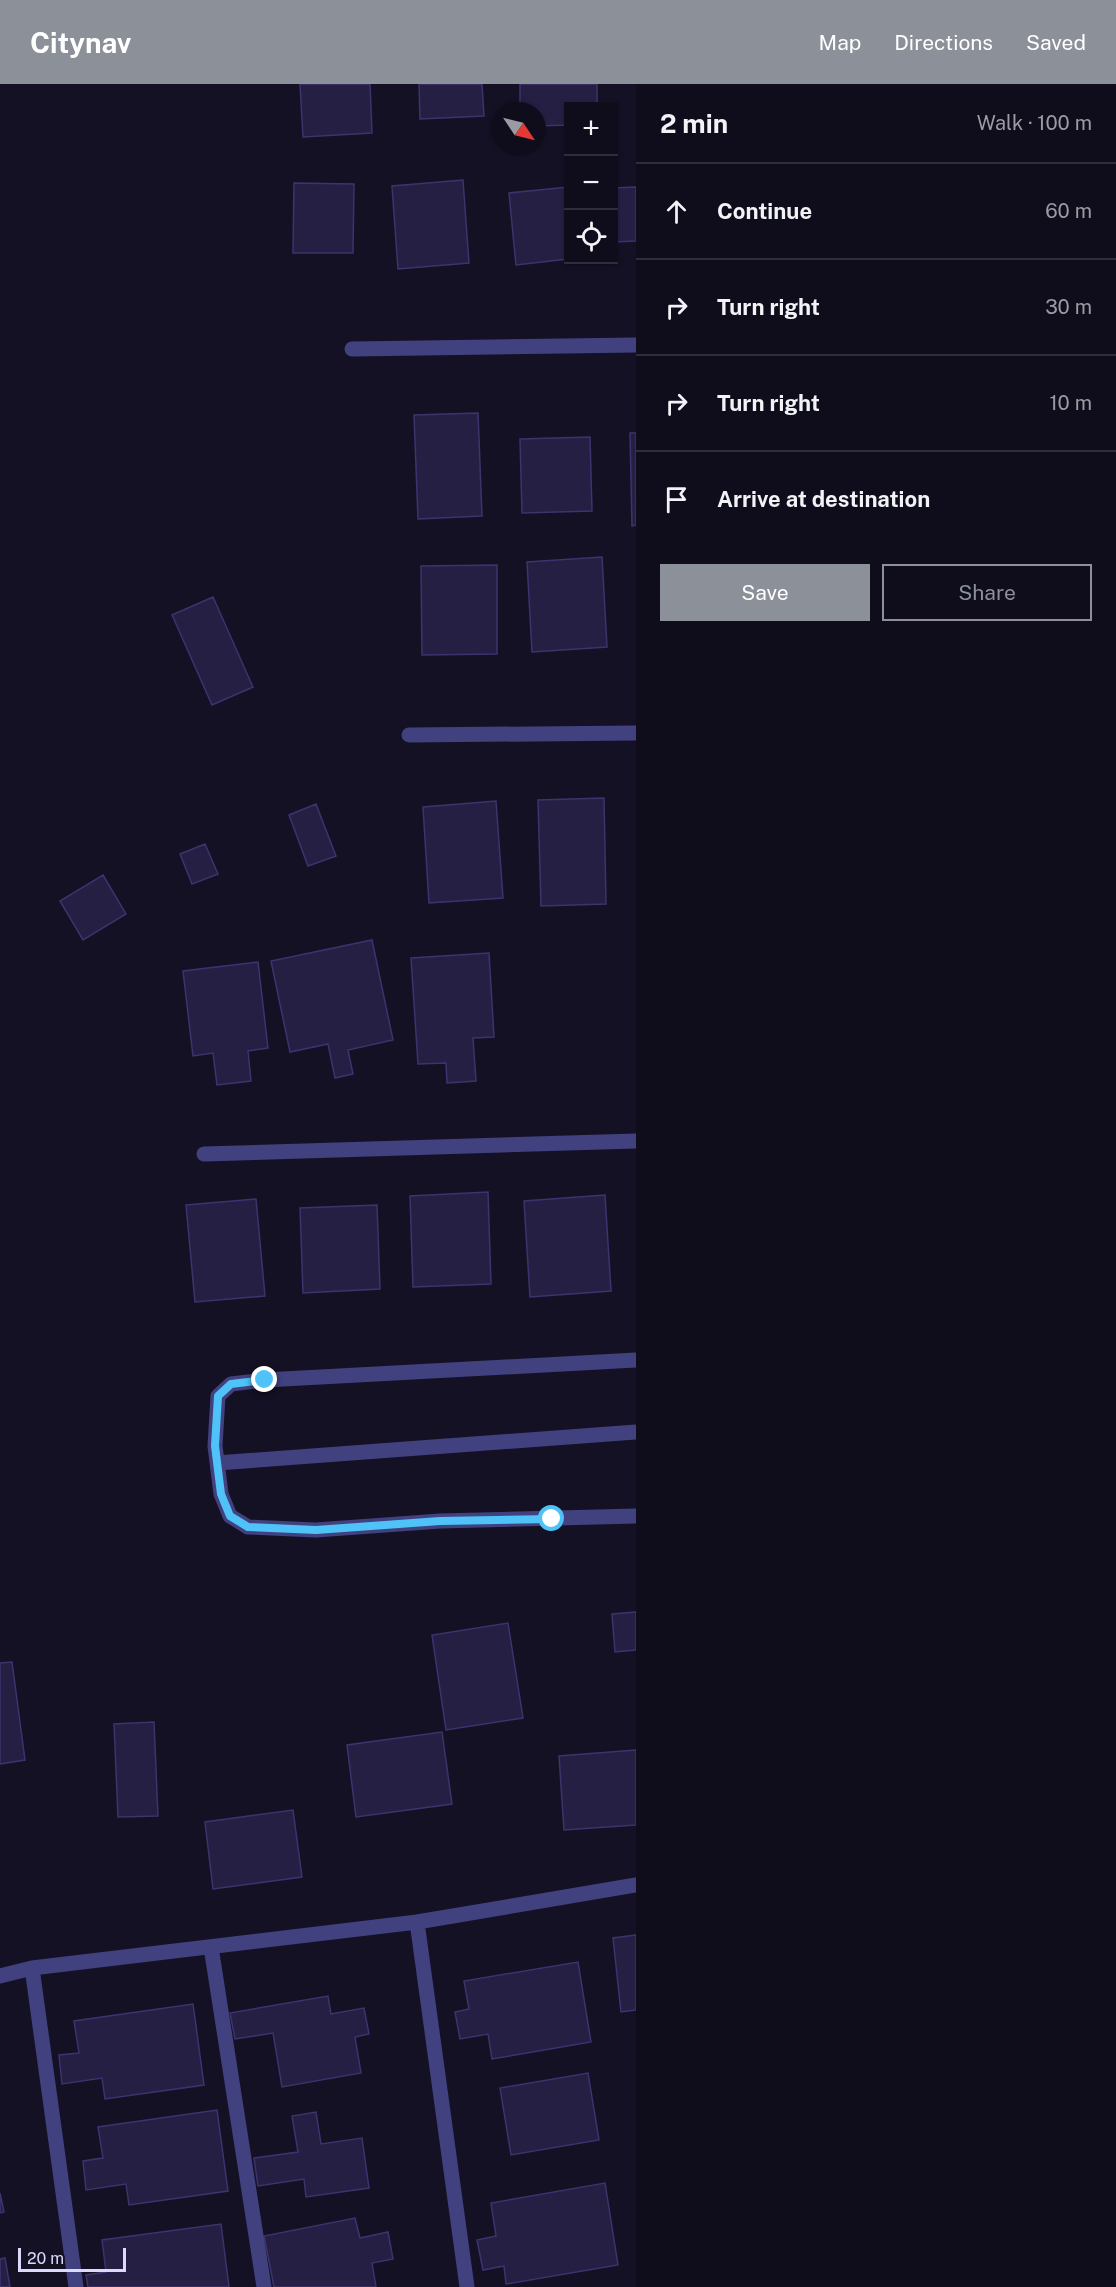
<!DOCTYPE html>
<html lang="en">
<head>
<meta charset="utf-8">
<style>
	:root { --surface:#0f0d1c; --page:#1d1b29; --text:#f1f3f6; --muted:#9b9ca3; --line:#2f2d3b; --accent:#8c9099 }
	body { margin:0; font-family:"Public Sans",sans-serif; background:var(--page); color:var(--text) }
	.controls { position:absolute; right:18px; top:18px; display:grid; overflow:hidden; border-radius:0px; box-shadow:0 2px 4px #0004 }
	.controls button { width:54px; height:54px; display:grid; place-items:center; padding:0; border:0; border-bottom:2px solid var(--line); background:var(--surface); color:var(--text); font:30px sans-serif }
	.compass { position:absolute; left:492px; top:18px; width:54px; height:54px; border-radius:50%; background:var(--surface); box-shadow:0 2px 4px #0004; rotate:125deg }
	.scale { position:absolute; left:18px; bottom:15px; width:108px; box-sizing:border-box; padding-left:6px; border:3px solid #dbd9fc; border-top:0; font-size:16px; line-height:21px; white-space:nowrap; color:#dbd9fc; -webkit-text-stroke:4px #141125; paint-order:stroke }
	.stop { position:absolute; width:18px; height:18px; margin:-14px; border:4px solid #4fc3f7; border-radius:50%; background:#fff }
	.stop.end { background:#4fc3f7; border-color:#fff; box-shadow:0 2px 6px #0008 }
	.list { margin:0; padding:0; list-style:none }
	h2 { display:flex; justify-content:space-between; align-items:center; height:78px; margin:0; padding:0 24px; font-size:26px }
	h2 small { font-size:20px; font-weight:400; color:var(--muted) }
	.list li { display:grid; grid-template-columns:39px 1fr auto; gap:18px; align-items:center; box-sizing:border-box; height:96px; padding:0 24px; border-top:2px solid var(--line) }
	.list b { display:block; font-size:22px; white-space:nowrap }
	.list em { font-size:20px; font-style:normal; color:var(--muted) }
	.actions { display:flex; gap:12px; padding:18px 24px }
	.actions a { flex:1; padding:14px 0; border:2px solid var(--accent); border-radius:0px; text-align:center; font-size:21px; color:var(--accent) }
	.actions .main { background:var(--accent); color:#fff }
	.icon { flex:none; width:33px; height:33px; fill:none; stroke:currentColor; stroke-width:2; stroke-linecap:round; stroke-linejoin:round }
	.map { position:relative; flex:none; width:636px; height:2203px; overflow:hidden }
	header { display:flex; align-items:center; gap:36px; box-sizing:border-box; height:84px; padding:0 30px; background:var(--accent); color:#fff }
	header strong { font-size:28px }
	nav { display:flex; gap:33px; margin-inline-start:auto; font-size:21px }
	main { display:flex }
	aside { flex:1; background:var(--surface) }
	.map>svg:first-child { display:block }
	.building { fill:#251f44; stroke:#3d336e; stroke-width:1.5 }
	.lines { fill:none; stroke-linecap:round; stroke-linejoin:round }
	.lane { stroke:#414180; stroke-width:15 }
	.street { stroke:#414180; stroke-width:15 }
	.route { stroke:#4fc3f7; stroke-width:8 }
</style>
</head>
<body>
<header>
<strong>Citynav</strong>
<nav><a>Map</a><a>Directions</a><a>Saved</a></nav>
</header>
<main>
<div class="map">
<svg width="636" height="2203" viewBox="0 0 636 2203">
	<rect width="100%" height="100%" fill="#141125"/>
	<path class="building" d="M 300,0 L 370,0 L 372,49 L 303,53 Z
		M 419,0 L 482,0 L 484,32 L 420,35 Z
		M 520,0 L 597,0 L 597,22 L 568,22 L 568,41 L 537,42 L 537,27 L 520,27 Z
		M 463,96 L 469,179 L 398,185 L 392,102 Z
		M 294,99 L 354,100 L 353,169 L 293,169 Z
		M 568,103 L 568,175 L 516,181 L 509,109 Z
		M 636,103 L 636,157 L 614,158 L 614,104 Z
		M 478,329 L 482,432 L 418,435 L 414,331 Z
		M 630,349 L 636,349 L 636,441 L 632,442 Z
		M 590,353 L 592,427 L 522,429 L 520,355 Z
		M 602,473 L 607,563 L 532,568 L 527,478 Z
		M 497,481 L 497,570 L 422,571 L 421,482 Z
		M 213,513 L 253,603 L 212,621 L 172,531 Z
		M 604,714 L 606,820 L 541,822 L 538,716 Z
		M 496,717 L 503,814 L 429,819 L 423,723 Z
		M 316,720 L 336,772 L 308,782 L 289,731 Z
		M 205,760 L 218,790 L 192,800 L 180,770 Z
		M 103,791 L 126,830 L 83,856 L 60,817 Z
		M 372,856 L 393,956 L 348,966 L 353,990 L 335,994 L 328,960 L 290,968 L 271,877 Z
		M 489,869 L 494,953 L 473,954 L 476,997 L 447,999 L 446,979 L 418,980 L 411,874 Z
		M 258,878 L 268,964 L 248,967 L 251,997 L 217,1001 L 213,969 L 193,972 L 183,887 Z
		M 488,1108 L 491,1200 L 413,1203 L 410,1112 Z
		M 605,1111 L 611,1207 L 530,1213 L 524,1117 Z
		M 256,1115 L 265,1212 L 195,1218 L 186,1121 Z
		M 377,1121 L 380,1205 L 303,1209 L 300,1124 Z
		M 636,1528 L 636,1566 L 615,1568 L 612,1530 Z
		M 508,1539 L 523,1634 L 446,1646 L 432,1551 Z
		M 12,1578 L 25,1676 L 0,1680 L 0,1579 Z
		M 154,1638 L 158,1732 L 118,1733 L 114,1640 Z
		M 442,1648 L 452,1720 L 356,1733 L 347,1661 Z
		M 636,1666 L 636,1741 L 564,1746 L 559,1672 Z
		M 293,1726 L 302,1793 L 213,1805 L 205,1738 Z
		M 636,1851 L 636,1926 L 621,1928 L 613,1854 Z
		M 578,1878 L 591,1958 L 492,1975 L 488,1950 L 460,1955 L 455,1928 L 469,1925 L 464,1897 Z
		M 328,1912 L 331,1930 L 364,1924 L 369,1950 L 355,1953 L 361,1989 L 282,2003 L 273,1949 L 235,1955 L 230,1929 Z
		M 193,1920 L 204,2001 L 105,2015 L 102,1994 L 62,2000 L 59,1971 L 79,1969 L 74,1937 Z
		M 588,1989 L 599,2056 L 511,2071 L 500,2004 Z
		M 217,2026 L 228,2107 L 129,2121 L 126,2100 L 86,2106 L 83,2077 L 103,2074 L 98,2043 Z
		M 316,2028 L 321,2060 L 362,2054 L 369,2104 L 306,2113 L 304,2095 L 258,2102 L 254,2074 L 298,2068 L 292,2032 Z
		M 605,2099 L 618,2181 L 506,2200 L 504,2182 L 483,2186 L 477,2156 L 496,2152 L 491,2119 Z
		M 0,2109 L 4,2128 L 0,2129 Z
		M 355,2134 L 360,2154 L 388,2148 L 393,2175 L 372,2179 L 376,2203 L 274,2203 L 264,2152 Z
		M 221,2140 L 229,2203 L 88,2203 L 86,2191 L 106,2188 L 102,2156 Z
		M 5,2174 L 10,2203 L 0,2203 L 0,2175 Z"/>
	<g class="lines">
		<path class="lane" d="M 636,1276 L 265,1296 L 231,1300 L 218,1312 L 215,1362 L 221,1410 L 230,1432 L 248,1443 L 316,1446 L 440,1437 L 636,1432
			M 217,1379 L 636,1348"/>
		<path class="street" d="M 352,265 L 636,261
			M 409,651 L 636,649
			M 204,1070 L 636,1057
			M 417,1838 L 467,2203
			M 211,1863 L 264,2203
			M 32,1884 L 76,2203
			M 0,1892 L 32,1884 L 417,1838 L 636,1801"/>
	</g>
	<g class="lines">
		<path class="route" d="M 265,1296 L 231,1300 L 218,1312 L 215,1362 L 221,1410 L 230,1432 L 248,1443 L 316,1446 L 440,1437 L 552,1435"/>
	</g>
</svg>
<div class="controls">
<button>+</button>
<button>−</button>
<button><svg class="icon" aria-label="locate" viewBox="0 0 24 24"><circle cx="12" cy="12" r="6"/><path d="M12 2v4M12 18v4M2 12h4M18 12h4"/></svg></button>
</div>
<svg class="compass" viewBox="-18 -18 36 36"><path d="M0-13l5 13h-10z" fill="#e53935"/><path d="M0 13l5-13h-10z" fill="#9b9ca3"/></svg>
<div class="scale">20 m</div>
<div class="stop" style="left:552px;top:1435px"></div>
<div class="stop end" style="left:265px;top:1296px"></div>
</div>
<aside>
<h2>2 min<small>Walk · 100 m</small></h2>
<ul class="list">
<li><svg class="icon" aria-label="ahead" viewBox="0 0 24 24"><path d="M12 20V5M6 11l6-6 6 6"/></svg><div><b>Continue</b></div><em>60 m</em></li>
<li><svg class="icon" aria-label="right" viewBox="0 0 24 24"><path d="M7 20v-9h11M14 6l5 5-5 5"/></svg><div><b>Turn right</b></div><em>30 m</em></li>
<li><svg class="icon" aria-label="right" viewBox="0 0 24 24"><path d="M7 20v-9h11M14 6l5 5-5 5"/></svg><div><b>Turn right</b></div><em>10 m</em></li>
<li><svg class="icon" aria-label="arrive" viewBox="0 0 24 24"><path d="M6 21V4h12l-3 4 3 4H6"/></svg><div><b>Arrive at destination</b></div></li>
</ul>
<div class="actions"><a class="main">Save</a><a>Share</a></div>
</aside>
</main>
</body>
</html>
